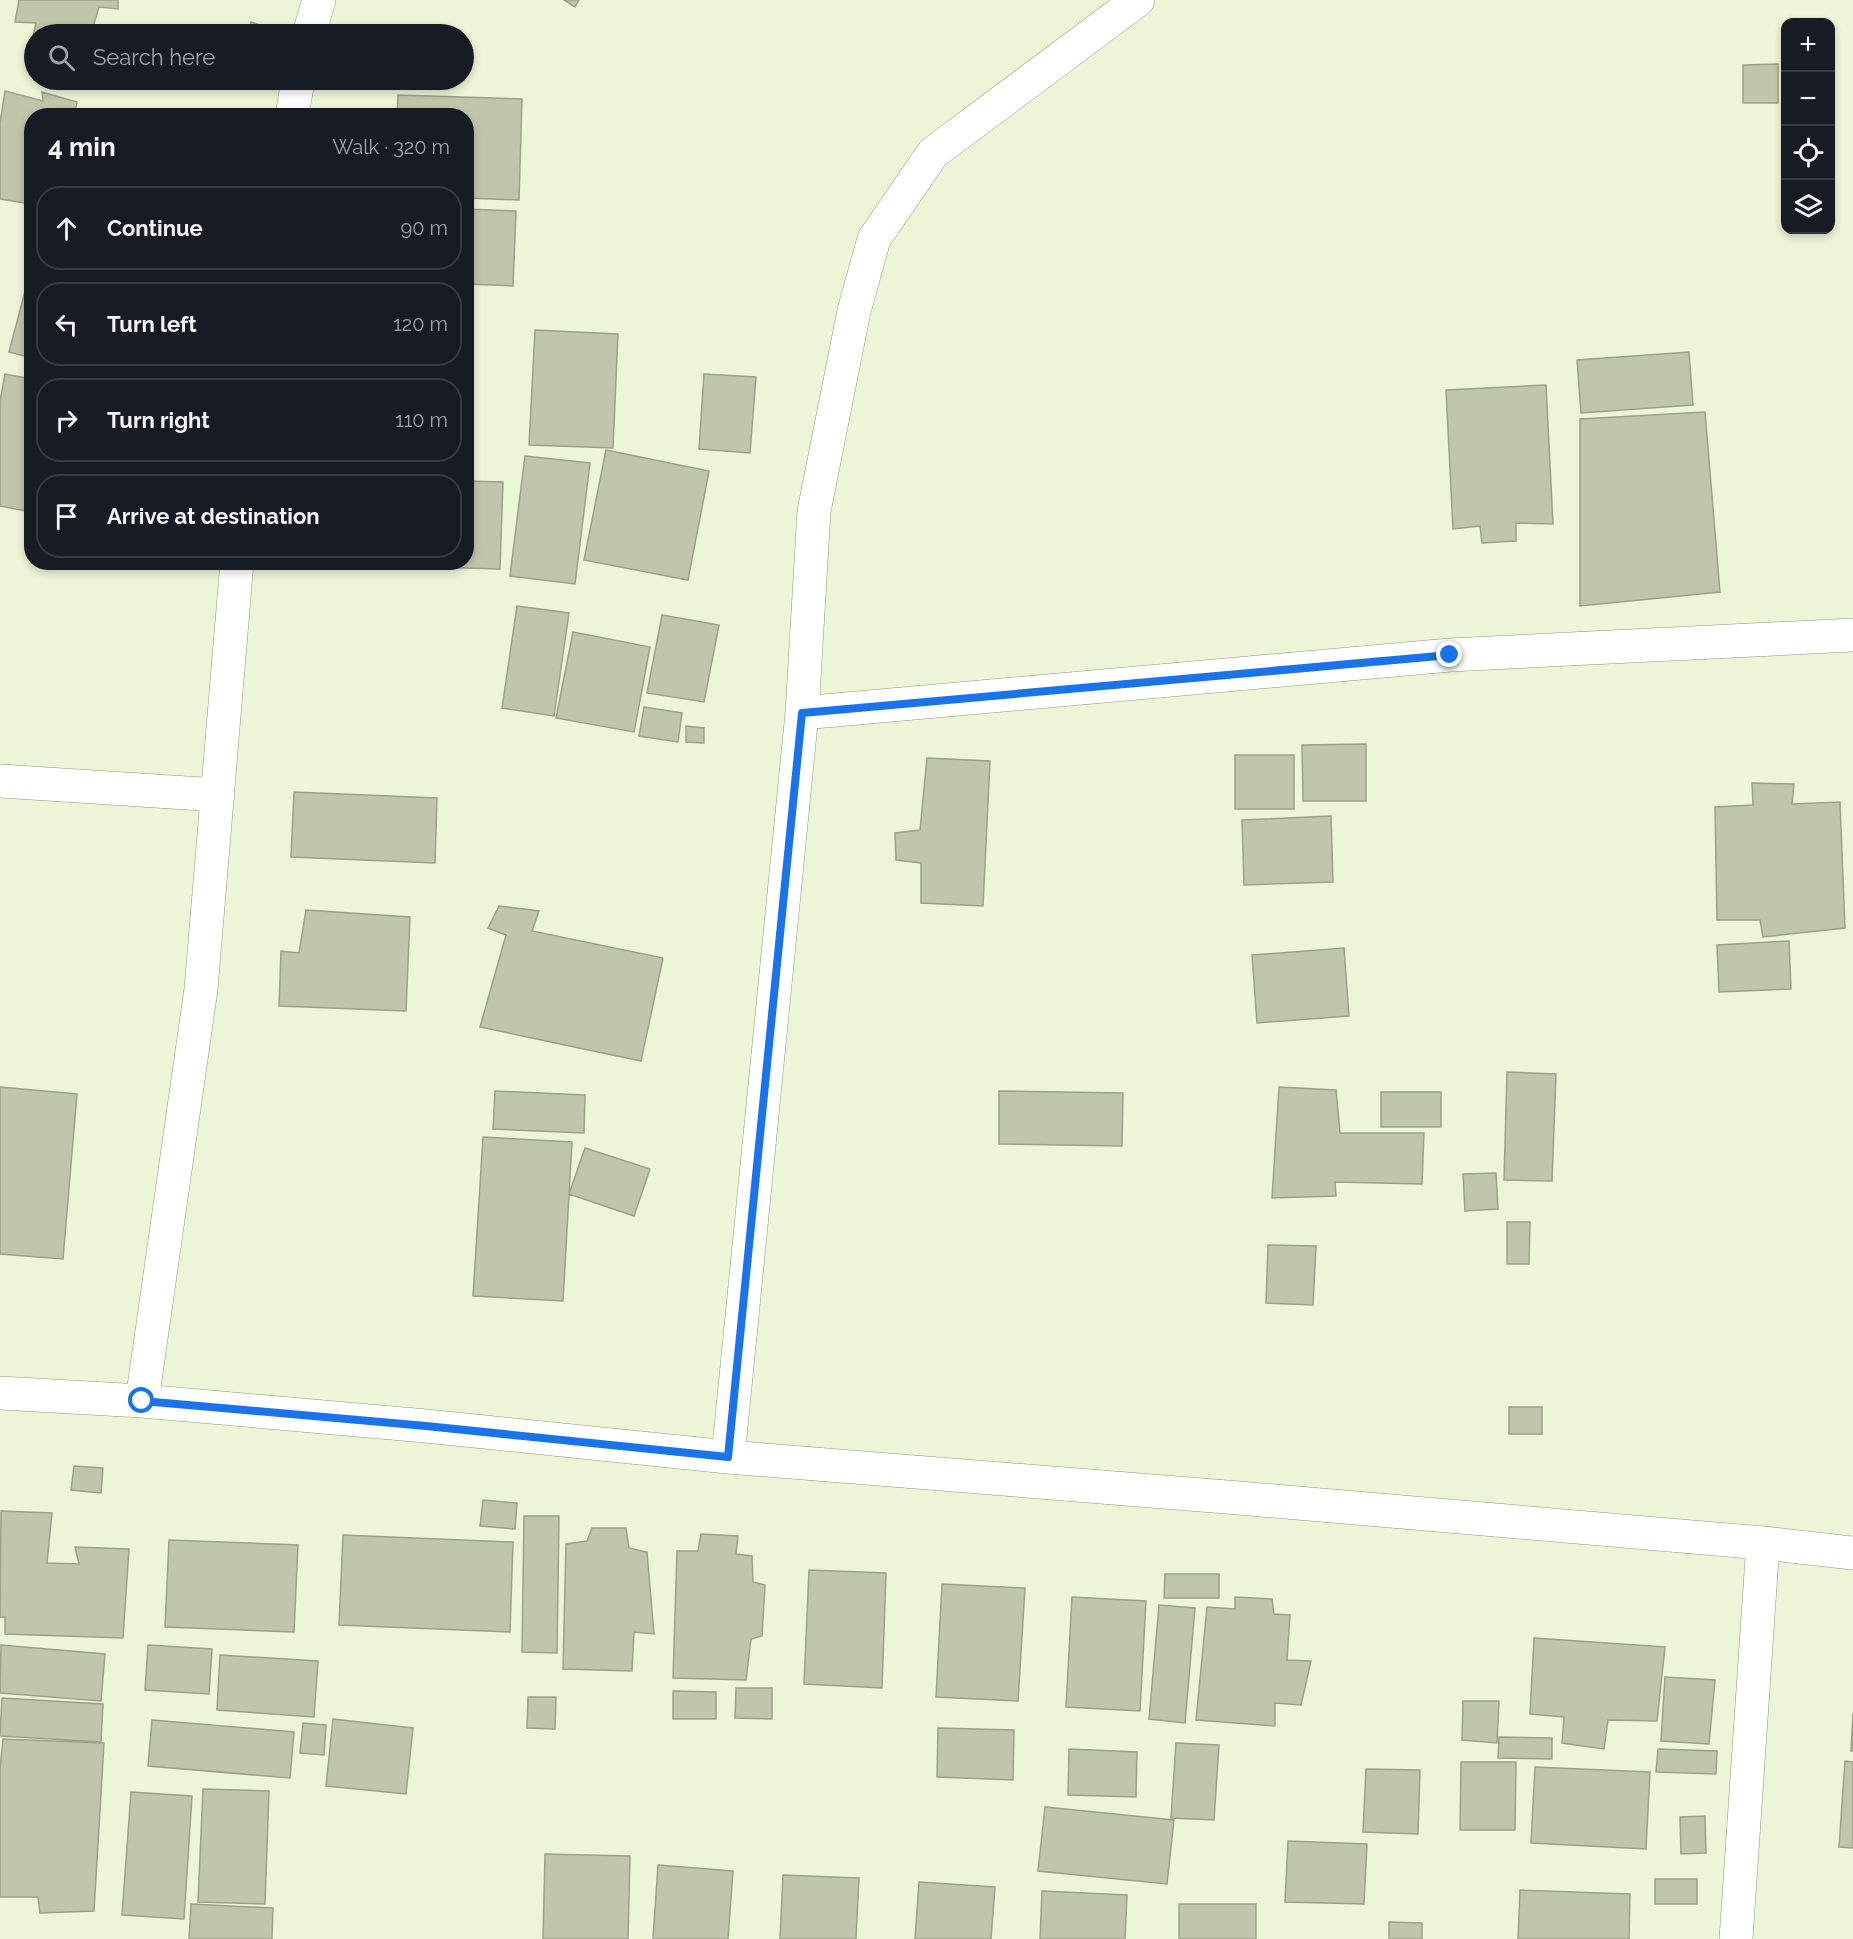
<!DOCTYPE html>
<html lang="en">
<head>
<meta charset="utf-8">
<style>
	:root { --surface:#171b24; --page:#242831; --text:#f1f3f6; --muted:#9ea1a6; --line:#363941 }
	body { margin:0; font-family:Raleway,sans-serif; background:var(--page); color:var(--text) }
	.controls { position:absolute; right:18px; top:18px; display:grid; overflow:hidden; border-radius:12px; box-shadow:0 3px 9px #0003 }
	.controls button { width:54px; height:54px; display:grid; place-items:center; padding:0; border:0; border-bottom:2px solid var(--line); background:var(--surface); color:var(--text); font:30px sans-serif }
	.stop { position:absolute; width:18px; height:18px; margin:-14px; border:4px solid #1a73e8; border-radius:50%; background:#fff }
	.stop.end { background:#1a73e8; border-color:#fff; box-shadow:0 2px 6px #0008 }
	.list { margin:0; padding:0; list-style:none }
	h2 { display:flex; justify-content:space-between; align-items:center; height:78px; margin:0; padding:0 24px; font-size:26px }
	h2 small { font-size:20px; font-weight:400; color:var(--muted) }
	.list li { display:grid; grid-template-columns:39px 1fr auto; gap:18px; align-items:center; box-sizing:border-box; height:84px; margin:0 12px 12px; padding:0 12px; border:2px solid var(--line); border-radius:24px }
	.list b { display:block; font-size:22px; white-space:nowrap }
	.list em { font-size:20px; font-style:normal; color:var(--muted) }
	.icon { flex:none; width:33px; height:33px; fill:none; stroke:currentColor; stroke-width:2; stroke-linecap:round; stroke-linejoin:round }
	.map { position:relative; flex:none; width:1853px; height:1939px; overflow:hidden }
	.search { position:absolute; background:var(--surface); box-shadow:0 3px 9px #0003; left:24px; top:24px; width:450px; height:66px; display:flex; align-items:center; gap:15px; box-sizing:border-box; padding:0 21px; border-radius:33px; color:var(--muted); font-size:22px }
	.panel { position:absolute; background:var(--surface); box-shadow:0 3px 9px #0003; left:24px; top:108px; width:450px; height:462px; border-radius:24px }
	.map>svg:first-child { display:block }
	.building { fill:#bfc6a9; stroke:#9ca287; stroke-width:1.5 }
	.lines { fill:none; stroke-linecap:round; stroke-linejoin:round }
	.street-casing { stroke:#90977b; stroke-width:34 }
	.street { stroke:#fff; stroke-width:33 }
	.route { stroke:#1a73e8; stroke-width:8 }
</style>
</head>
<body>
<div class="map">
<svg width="1853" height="1939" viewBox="0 0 1853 1939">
	<rect width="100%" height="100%" fill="#edf5d7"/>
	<path class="building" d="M 19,0 L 118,0 L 118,9 L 99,7 L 91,34 L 34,34 L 34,48 L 31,47 L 36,23 L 15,22 Z
		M 564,0 L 579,0 L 575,7 Z
		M 251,22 L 273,29 L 271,34 L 247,34 Z
		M 1778,64 L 1778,103 L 1743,103 L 1743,65 Z
		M 5,91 L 43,101 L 42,92 L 77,102 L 74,116 L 32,116 L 32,204 L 0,199 L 0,123 Z
		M 398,95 L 522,99 L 519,200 L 466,198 L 466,116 L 397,116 Z
		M 466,209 L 516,211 L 513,286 L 466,284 Z
		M 29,276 L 32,277 L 32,358 L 9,352 Z
		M 535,330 L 618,334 L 613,448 L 529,445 Z
		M 1689,352 L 1693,405 L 1581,413 L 1577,360 Z
		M 5,374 L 32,379 L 32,512 L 0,506 L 0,401 Z
		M 704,374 L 756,377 L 750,453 L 699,449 Z
		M 1546,385 L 1553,524 L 1516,523 L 1516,541 L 1482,543 L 1480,526 L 1453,529 L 1446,390 Z
		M 1705,412 L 1720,592 L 1580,606 L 1580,419 Z
		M 606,450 L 709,471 L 688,580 L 584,560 Z
		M 525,456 L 590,463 L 575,584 L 510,576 Z
		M 466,481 L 503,482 L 500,569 L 425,567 L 425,562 L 466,562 Z
		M 322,562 L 419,562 L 419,567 Z
		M 517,606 L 569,613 L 554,716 L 502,708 Z
		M 662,615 L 719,625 L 704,702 L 647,693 Z
		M 573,632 L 650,647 L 634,732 L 556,718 Z
		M 644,707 L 682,713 L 678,742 L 639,736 Z
		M 686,726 L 704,728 L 704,743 L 686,742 Z
		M 1366,744 L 1366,801 L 1303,801 L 1302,745 Z
		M 1235,755 L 1294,755 L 1294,809 L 1235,809 Z
		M 927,758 L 990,761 L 983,906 L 921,903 L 921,863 L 896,860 L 895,833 L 920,830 Z
		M 1752,783 L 1794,784 L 1792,804 L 1840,802 L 1845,928 L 1763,937 L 1760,920 L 1717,920 L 1715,807 L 1753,805 Z
		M 294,792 L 437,798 L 435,863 L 291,857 Z
		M 1331,816 L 1333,882 L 1244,885 L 1242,820 Z
		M 499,906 L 539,911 L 532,931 L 663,958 L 641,1061 L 480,1027 L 506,935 L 488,928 Z
		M 306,910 L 410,917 L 406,1011 L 279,1006 L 281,951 L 299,953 Z
		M 1789,941 L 1791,989 L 1719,992 L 1717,945 Z
		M 1344,948 L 1349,1016 L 1257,1023 L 1252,955 Z
		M 1507,1072 L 1556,1074 L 1552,1181 L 1504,1180 Z
		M 0,1087 L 77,1094 L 63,1259 L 0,1254 Z
		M 1279,1087 L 1336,1090 L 1340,1133 L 1424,1133 L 1422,1184 L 1335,1182 L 1336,1196 L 1272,1198 Z
		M 495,1091 L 585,1095 L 584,1133 L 493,1129 Z
		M 999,1091 L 1123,1093 L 1122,1146 L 999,1144 Z
		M 1381,1092 L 1441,1092 L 1441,1127 L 1381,1127 Z
		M 483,1137 L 572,1142 L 563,1301 L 473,1296 Z
		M 585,1148 L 650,1169 L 634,1216 L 569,1194 Z
		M 1496,1173 L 1498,1209 L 1465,1211 L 1463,1174 Z
		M 1507,1222 L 1530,1222 L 1529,1264 L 1507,1264 Z
		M 1268,1245 L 1316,1246 L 1313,1305 L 1266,1303 Z
		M 1509,1407 L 1542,1407 L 1542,1434 L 1509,1434 Z
		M 74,1466 L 103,1468 L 101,1493 L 71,1490 Z
		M 483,1500 L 517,1503 L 515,1529 L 480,1526 Z
		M 1,1511 L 52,1513 L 47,1563 L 79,1564 L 75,1547 L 129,1549 L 123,1638 L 5,1634 L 5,1617 L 0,1617 Z
		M 524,1516 L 559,1516 L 557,1653 L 522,1652 Z
		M 592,1528 L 626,1528 L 629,1548 L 647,1552 L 654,1634 L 634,1632 L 632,1671 L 563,1669 L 566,1544 L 587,1541 Z
		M 701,1534 L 738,1536 L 736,1554 L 752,1556 L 753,1582 L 765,1585 L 762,1636 L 751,1639 L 746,1680 L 673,1678 L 677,1551 L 698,1551 Z
		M 343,1535 L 513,1542 L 510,1632 L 339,1625 Z
		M 169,1540 L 298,1545 L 294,1632 L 165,1627 Z
		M 809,1570 L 886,1573 L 882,1688 L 804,1684 Z
		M 1165,1574 L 1219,1574 L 1219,1598 L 1164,1598 Z
		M 942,1584 L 1025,1588 L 1018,1701 L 936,1697 Z
		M 1072,1597 L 1146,1601 L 1140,1711 L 1066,1707 Z
		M 1235,1597 L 1272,1599 L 1274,1614 L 1290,1615 L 1287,1660 L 1311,1661 L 1301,1705 L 1275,1703 L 1275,1726 L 1196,1720 L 1207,1607 L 1235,1609 Z
		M 1159,1605 L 1195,1608 L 1185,1723 L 1149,1719 Z
		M 1534,1638 L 1665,1647 L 1657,1721 L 1608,1720 L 1604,1749 L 1562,1743 L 1564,1717 L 1530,1714 Z
		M 1,1645 L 105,1654 L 101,1701 L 0,1693 Z
		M 148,1645 L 212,1649 L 209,1694 L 145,1690 Z
		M 220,1655 L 318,1661 L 314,1717 L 217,1710 Z
		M 1665,1677 L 1715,1680 L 1709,1744 L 1661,1741 Z
		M 736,1688 L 772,1688 L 772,1719 L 735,1718 Z
		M 673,1691 L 716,1692 L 716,1719 L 673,1719 Z
		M 528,1697 L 556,1697 L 555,1729 L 527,1728 Z
		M 2,1698 L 103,1704 L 101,1742 L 0,1736 Z
		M 1463,1701 L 1499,1701 L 1497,1743 L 1462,1740 Z
		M 1853,1713 L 1853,1751 L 1851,1751 Z
		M 333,1719 L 413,1728 L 406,1794 L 326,1786 Z
		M 152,1720 L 294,1732 L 290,1778 L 148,1766 Z
		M 303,1723 L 326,1725 L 324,1755 L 300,1753 Z
		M 938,1728 L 1014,1730 L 1013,1780 L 937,1777 Z
		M 1499,1737 L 1552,1738 L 1552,1759 L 1498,1758 Z
		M 3,1739 L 104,1743 L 94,1911 L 40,1913 L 38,1897 L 0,1897 L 0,1769 Z
		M 1176,1743 L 1219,1745 L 1214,1820 L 1171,1818 Z
		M 1069,1749 L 1137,1752 L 1136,1797 L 1068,1795 Z
		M 1658,1749 L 1717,1751 L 1716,1774 L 1656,1772 Z
		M 1845,1761 L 1853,1762 L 1853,1848 L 1839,1847 Z
		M 1461,1762 L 1516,1762 L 1515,1830 L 1460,1830 Z
		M 1535,1767 L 1650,1772 L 1646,1849 L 1531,1843 Z
		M 1366,1769 L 1420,1770 L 1418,1834 L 1363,1832 Z
		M 203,1789 L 269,1791 L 265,1904 L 198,1902 Z
		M 131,1792 L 192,1796 L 184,1919 L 122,1915 Z
		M 1045,1807 L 1174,1820 L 1167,1884 L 1038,1871 Z
		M 1705,1816 L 1706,1853 L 1681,1854 L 1680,1817 Z
		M 1288,1841 L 1367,1844 L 1364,1904 L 1285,1902 Z
		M 545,1854 L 630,1856 L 628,1939 L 543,1939 Z
		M 658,1865 L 733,1871 L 728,1939 L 653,1939 Z
		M 783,1875 L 859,1878 L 856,1939 L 780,1939 Z
		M 1655,1879 L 1697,1879 L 1697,1904 L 1655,1904 Z
		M 919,1882 L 995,1887 L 991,1939 L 915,1939 Z
		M 1520,1890 L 1630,1894 L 1629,1939 L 1518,1939 Z
		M 1042,1891 L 1127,1895 L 1125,1939 L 1040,1939 Z
		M 191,1904 L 273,1908 L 272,1939 L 189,1939 Z
		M 1179,1904 L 1256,1904 L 1256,1939 L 1179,1939 Z
		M 1389,1922 L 1422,1923 L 1422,1939 L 1389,1939 Z"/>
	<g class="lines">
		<g class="street-casing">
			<path id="street" d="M 309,34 L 319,0
				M 292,116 L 298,80
				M 802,713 L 1450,655 L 1853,635
				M 0,781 L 218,795
				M 0,1393 L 142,1401 L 426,1426 L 728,1457 L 1239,1498 L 1763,1543 L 1853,1553
				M 142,1401 L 201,989 L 237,562
				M 728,1457 L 802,713 L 814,511 L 854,311 L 874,239 L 933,153 L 1138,0
				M 1736,1939 L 1763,1543"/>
		</g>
		<use href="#street" class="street"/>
	</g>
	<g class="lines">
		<path class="route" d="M 142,1401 L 426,1426 L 728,1457 L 802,713 L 1450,655"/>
	</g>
</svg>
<div class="controls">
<button>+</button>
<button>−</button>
<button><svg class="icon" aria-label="locate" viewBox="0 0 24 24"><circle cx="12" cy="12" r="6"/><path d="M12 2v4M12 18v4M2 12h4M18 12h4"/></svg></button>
<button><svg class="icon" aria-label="layers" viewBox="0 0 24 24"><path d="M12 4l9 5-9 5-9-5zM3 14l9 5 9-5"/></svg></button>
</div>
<div class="stop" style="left:142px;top:1401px"></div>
<div class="stop end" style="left:1450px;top:655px"></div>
<div class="search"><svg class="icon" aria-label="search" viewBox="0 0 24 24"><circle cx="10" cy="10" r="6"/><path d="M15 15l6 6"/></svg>Search here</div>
<section class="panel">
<h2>4 min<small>Walk · 320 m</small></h2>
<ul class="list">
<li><svg class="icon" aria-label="ahead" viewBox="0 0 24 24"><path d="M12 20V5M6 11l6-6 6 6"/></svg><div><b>Continue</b></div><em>90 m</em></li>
<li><svg class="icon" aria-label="left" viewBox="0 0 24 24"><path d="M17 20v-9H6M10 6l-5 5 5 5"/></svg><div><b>Turn left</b></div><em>120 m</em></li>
<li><svg class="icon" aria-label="right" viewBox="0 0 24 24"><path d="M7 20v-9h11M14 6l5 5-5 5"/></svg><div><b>Turn right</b></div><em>110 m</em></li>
<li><svg class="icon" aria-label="arrive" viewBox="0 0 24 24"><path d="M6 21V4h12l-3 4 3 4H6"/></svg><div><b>Arrive at destination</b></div></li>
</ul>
</section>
</div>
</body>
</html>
